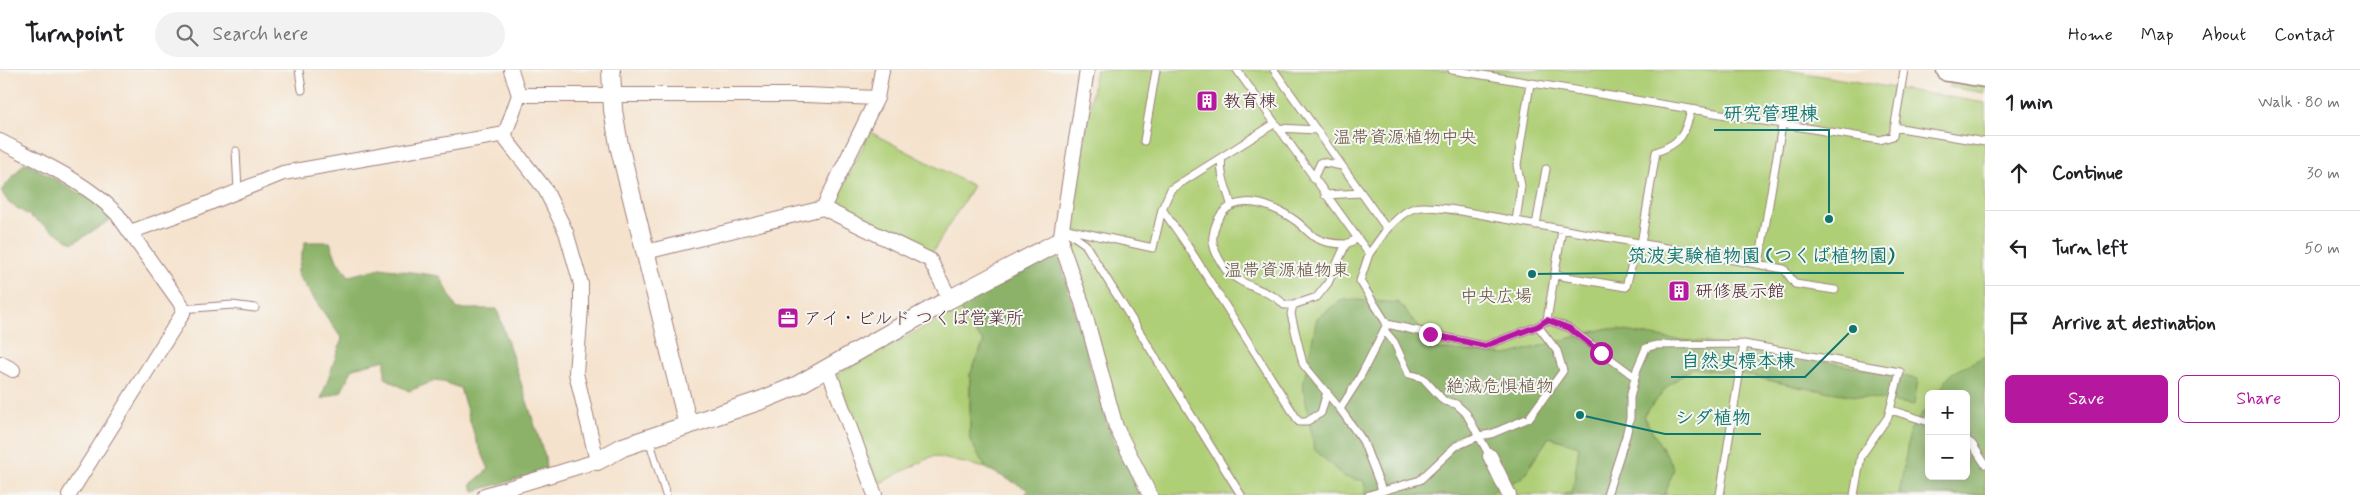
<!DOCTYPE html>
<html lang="en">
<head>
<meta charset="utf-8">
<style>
	:root { --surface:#fff; --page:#f2f2f2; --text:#202124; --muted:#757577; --line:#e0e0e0; --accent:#b5179e }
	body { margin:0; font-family:Mynerve,"Klee One",sans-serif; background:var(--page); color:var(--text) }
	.controls { position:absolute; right:15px; bottom:15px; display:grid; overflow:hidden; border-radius:8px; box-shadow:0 2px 12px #0003 }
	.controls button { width:45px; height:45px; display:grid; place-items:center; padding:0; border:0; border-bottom:1px solid var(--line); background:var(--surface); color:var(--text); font:25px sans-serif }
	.stop { position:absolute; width:15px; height:15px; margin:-11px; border:4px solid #b5179e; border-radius:50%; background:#fff }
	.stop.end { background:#b5179e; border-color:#fff; box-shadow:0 1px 5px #0008 }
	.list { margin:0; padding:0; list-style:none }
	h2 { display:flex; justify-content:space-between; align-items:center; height:65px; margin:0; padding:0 20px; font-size:21px }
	h2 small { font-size:16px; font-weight:400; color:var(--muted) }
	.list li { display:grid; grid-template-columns:32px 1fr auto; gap:15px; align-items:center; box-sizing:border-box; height:75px; padding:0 20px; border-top:1px solid var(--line) }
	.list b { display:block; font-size:19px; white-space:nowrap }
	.list em { font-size:16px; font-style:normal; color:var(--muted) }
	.actions { display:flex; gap:10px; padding:15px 20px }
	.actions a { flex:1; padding:11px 0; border:1px solid var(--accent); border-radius:8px; text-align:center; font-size:18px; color:var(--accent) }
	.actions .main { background:var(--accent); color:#fff }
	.icon { flex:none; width:28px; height:28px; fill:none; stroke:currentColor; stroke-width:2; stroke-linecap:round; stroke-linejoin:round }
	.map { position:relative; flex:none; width:1985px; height:425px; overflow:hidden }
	header { display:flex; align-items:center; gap:30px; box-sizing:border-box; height:70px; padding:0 25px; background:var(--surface); border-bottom:1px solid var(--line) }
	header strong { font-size:24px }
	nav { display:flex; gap:28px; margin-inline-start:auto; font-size:18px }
	.search { width:350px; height:45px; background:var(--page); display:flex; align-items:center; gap:12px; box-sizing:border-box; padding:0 18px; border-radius:28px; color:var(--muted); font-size:19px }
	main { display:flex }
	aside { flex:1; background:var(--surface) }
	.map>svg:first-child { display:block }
	.green { fill:#afcf76; stroke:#7c7750; fill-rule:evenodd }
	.forest { fill:#8bb267; stroke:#6a6849 }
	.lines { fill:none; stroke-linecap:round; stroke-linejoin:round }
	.service-casing { stroke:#a0807c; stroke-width:9 }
	.minor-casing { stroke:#a0807c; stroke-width:16 }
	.tertiary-casing { stroke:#a0807c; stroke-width:20 }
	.primary-casing { stroke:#a0807c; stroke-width:25 }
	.service { stroke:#fff; stroke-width:7 }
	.minor { stroke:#fff; stroke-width:14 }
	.tertiary { stroke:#fff; stroke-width:18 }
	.primary { stroke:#fff; stroke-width:22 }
	.route { stroke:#b5179e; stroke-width:6 }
	.labels { text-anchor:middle; stroke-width:4; stroke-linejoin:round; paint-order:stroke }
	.poi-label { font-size:18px; fill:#4a1f2b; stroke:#f6f6f2; text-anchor:start }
	.park-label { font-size:18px; fill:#685442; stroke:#f6f6f2 }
	.leader { fill:none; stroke:#0f766e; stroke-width:2 }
	.callout-dot { fill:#0f766e; stroke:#f6f6f2; stroke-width:2 }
	.callout-label { font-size:19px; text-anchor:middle; font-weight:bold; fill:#0f766e; stroke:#f6f6f2; stroke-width:4; stroke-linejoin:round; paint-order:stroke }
</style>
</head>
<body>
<header>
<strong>Turnpoint</strong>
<div class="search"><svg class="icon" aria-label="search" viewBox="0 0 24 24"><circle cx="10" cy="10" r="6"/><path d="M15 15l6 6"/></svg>Search here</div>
<nav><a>Home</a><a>Map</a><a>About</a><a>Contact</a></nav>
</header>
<main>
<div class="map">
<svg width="1985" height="425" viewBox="0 0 1985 425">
	<rect width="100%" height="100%" fill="#f6f6f2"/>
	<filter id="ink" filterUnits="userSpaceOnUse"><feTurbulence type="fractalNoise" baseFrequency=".02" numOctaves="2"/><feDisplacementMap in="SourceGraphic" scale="10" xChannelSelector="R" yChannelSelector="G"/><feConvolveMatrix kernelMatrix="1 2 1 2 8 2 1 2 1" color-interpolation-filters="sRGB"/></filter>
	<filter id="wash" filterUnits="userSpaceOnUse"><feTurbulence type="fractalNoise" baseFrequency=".0096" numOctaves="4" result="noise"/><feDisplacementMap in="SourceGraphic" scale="20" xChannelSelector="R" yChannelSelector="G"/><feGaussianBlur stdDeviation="1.12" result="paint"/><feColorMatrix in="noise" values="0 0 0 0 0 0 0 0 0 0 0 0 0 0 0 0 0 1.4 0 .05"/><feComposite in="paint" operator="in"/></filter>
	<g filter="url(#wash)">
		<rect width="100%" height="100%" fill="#f5e2cc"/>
		<path class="green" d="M 1096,0 L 1786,0 L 1985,33 L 1985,425 L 1158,425 L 1122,353 L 1068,163 ZM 1929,324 L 1966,324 L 1966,406 L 1929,406 Z
			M 1952,10 L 1985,15 L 1985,23 L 1949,17 Z
			M 870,62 L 973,116 L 932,183 L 838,139 L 836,131 Z
			M 960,238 L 969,256 L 984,272 L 970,305 L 970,370 L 986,398 L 933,386 L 878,414 L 838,311 L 839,303 Z"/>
		<path class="forest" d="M 25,92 L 99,134 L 111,147 L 109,151 L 73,173 L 9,133 L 1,121 Z
			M 305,172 L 330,172 L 337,191 L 349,206 L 381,198 L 440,206 L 457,239 L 497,239 L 545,387 L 546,401 L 474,421 L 471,414 L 489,399 L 476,370 L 460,318 L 437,310 L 409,321 L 385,308 L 385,290 L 353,298 L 341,322 L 321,329 L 342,269 L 297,204 Z
			M 1053,185 L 1059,187 L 1109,360 L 1143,425 L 1026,425 L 1027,419 L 986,398 L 970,370 L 970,305 L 984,272 L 969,256 L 960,238 Z
			M 1343,229 L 1399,233 L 1437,279 L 1507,285 L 1608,258 L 1664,268 L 1745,277 L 1918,309 L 1914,335 L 1798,317 L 1742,304 L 1692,298 L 1668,316 L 1643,346 L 1674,398 L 1665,425 L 1563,425 L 1573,420 L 1579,376 L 1549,367 L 1522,408 L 1485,425 L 1365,425 L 1364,411 L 1344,407 L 1314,379 L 1303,315 L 1317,248 Z
			M 1985,286 L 1985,425 L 1899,425 L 1910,360 L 1929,335 L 1929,406 L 1966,406 L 1966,324 L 1937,324 L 1952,303 Z"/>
	</g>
	<g filter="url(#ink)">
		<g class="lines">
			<g class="service-casing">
				<path id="service" d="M 299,0 L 302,20
					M 1237,0 L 1369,184
					M 1274,0 L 1387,159 L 1369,184 L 1360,211 L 1387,254 L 1384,260
					M 1452,0 L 1880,70 L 1893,66 L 1904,0
					M 1894,57 L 1985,72
					M 1278,58 L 1317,60
					M 1144,71 L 1156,0
					M 236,81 L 238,120
					M 1222,88 C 1219,103 1227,119 1231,134
					M 1313,109 L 1321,92 L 1342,96
					M 1325,125 L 1361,123
					M 1162,139 L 1187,175 L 1299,352 L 1306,352 L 1321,343 L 1327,322
					M 1516,151 L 1784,199 L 1795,214 L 1835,220
					M 1536,155 L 1546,99
					M 1062,158 L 1085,174 L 1241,425
					M 1067,159 L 1153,178 L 1162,139 L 1171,119 L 1274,54
					M 1387,159 C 1395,151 1404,141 1415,138 C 1432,133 1495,148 1516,151 L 1521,116 L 1517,95 L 1530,14
					M 1346,174 C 1336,174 1325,173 1316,168 C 1309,164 1303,156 1296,151 C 1267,130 1220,118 1213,166 C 1211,177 1219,190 1226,200 C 1241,217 1274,221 1284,235 L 1293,235 L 1291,244 L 1303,294 L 1340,339 L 1359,309 L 1384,260 L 1394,272 L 1409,304 L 1423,308 L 1444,331 L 1456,334 L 1466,343 L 1490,386
					M 1641,174 L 1656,82 C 1681,73 1685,65 1691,40
					M 1759,194 L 1782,55
					M 1555,205 L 1626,217 L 1637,174
					M 1293,235 L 1317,227 L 1328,213 L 1346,174 L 1357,169
					M 182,239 L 232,235 L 255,238
					M 1547,250 L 1569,258 L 1635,307
					M 1387,254 L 1485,276 L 1538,256 L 1547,250 L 1562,160
					M 1340,339 L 1363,371 L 1382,420
					M 1891,340 L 1929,352
					M 649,369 L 666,425
					M 1966,370 L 1972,374 L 1985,394
					M 1369,425 L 1420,410 L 1456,376 L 1479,366 L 1491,364 L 1529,348 L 1563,301 L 1557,281 L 1538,256
					M 1607,425 L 1626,366 L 1630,348 L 1630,328 L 1637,299 L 1646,278 L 1656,275 L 1744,274
					M 1720,425 L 1744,274 L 1900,302 L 1888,347 L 1861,386 L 1854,425"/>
			</g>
			<g class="minor-casing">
				<path id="minor" d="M 1087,0 L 1060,171 L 1082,233 L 1116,357 L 1150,425
					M 519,25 L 806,25 L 877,28
					M 0,71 C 40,92 85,111 117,144 L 181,234 L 183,243 L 69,425
					M 823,138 L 877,28 L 882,0
					M 130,162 L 197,138 L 283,103 L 505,64
					M 646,182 L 823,138 L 930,190 L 950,229
					M 0,293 L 13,300
					M 828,299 L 875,425
					M 1490,386 L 1509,425
					M 485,425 L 597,391 L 576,303 L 581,238 L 581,214 L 566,162 L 545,119 L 507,71 L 505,64 L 519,25 L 511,0"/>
			</g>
			<g class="tertiary-casing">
				<path id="tertiary" d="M 611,0 L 613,40 L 619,75 L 688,355
					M 597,391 L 623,377 L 762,330 L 796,316 L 950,229 L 1060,171"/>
			</g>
			<g class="primary-casing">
				<path id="primary" d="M 1948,0 L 1985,6"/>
			</g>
			<use href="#service" class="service"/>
			<use href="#minor" class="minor"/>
			<use href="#tertiary" class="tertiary"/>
			<use href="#primary" class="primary"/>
		</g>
	</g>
	<g class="lines" filter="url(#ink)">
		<path class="route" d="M 1430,264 L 1485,276 L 1538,256 L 1547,250 L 1569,258 L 1601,283"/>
	</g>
	<defs>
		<g id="building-square" transform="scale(1.125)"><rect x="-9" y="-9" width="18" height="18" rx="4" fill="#b5179e" stroke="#f6f6f2"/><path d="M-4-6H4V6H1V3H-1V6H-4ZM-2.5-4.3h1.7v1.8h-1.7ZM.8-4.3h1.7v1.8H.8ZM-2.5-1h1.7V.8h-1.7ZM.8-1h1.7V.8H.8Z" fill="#fff"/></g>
		<g id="office-square" transform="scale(1.125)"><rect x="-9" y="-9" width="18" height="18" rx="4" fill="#b5179e" stroke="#f6f6f2"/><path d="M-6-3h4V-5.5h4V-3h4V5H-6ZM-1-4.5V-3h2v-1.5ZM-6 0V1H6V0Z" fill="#fff"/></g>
	</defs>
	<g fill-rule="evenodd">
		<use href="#building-square" x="1207" y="31"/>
		<use href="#building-square" x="1679" y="221"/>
		<use href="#office-square" x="788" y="248"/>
	</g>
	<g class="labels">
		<g class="poi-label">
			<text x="1223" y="37">教育棟</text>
			<text x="1695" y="227">研修展示館</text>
			<text x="804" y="254">アイ・ビルド つくば営業所</text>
		</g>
		<g class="park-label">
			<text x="1405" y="73">温帯資源植物中央</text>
			<text x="1287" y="206">温帯資源植物東</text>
			<text x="1496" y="232">中央広場</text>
			<text x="1500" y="322">絶滅危惧植物</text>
		</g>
	</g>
	<path class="leader" d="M1829 149L1829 60H1714M1532 204L1617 203H1904M1853 259L1805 307H1671M1580 345L1665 364H1761"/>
	<g class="callout-dot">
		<circle cx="1829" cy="149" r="5"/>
		<circle cx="1532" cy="204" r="5"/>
		<circle cx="1853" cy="259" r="5"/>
		<circle cx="1580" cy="345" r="5"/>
	</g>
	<g class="callout-label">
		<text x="1771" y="50">研究管理棟</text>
		<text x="1761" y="192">筑波実験植物園 (つくば植物園)</text>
		<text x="1738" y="297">自然史標本棟</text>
		<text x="1713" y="354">シダ植物</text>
	</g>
</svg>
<div class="controls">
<button>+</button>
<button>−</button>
</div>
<div class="stop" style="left:1601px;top:283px"></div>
<div class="stop end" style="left:1430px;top:264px"></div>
</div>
<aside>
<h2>1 min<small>Walk · 80 m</small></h2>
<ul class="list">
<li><svg class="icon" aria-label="ahead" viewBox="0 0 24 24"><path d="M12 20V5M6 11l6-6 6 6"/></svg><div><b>Continue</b></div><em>30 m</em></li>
<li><svg class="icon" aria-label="left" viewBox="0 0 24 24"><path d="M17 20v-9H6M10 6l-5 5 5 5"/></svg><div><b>Turn left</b></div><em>50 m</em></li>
<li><svg class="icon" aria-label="arrive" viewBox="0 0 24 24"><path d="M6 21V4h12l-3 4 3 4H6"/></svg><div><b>Arrive at destination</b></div></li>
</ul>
<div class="actions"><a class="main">Save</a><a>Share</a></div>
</aside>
</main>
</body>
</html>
